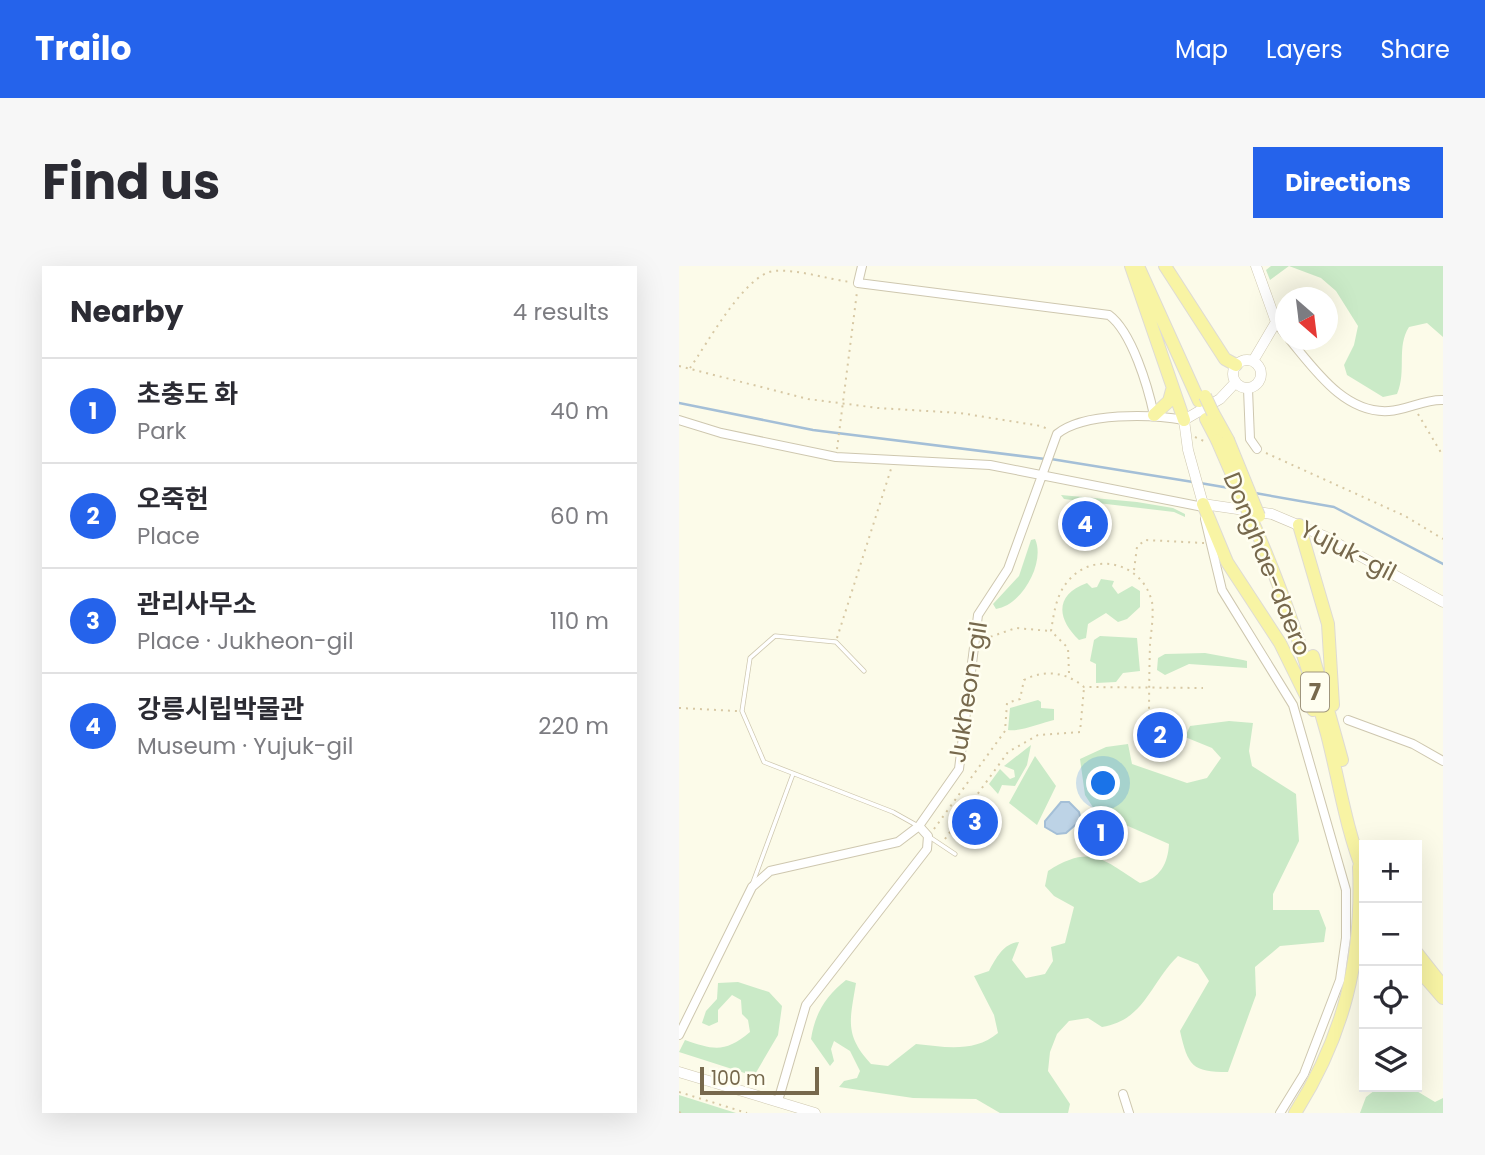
<!DOCTYPE html>
<html lang="en">
<head>
<meta charset="utf-8">
<style>
	:root { --surface:#fff; --page:#f7f7f7; --text:#2b2b33; --muted:#7c7c81; --line:#e1e1e2; --accent:#2563eb }
	body { margin:0; font-family:Poppins,"Noto Sans KR",sans-serif; background:var(--page); color:var(--text) }
	.controls { position:absolute; right:21px; bottom:21px; display:grid; overflow:hidden; border-radius:0px; box-shadow:0 7px 28px #0002 }
	.controls button { width:63px; height:63px; display:grid; place-items:center; padding:0; border:0; border-bottom:2px solid var(--line); background:var(--surface); color:var(--text); font:35px sans-serif }
	.compass { position:absolute; left:596px; top:21px; width:63px; height:63px; border-radius:50%; background:var(--surface); box-shadow:0 7px 28px #0002; rotate:152deg }
	.scale { position:absolute; left:21px; bottom:18px; width:119px; box-sizing:border-box; padding-left:7px; border:4px solid #77694d; border-top:0; font-size:19px; line-height:24px; white-space:nowrap; color:#77694d; -webkit-text-stroke:5px #fffef0; paint-order:stroke }
	.you { position:absolute; left:425px; top:518px; width:24px; height:24px; margin:-18px; border:5px solid #fff; border-radius:50%; background:#1a73e8; box-shadow:0 0 0 10px #1a73e833 }
	.badge { display:grid; place-items:center; width:46px; height:46px; border-radius:50%; background:var(--accent); color:#fff; font-size:23px; font-weight:700 }
	.pin { position:absolute; translate:-50% -50%; border:4px solid #fff; box-shadow:0 2px 7px #0006 }
	.list { margin:0; padding:0; list-style:none }
	h2 { display:flex; justify-content:space-between; align-items:center; height:91px; margin:0; padding:0 28px; font-size:30px }
	h2 small { font-size:23px; font-weight:400; color:var(--muted) }
	.list li { display:grid; grid-template-columns:46px 1fr auto; gap:21px; align-items:center; box-sizing:border-box; height:105px; padding:0 28px; border-top:2px solid var(--line) }
	.list b { display:block; font-size:26px; white-space:nowrap }
	.list p { margin:0; font-size:23px; white-space:nowrap; color:var(--muted) }
	.list em { font-size:23px; font-style:normal; color:var(--muted) }
	.icon { flex:none; width:38px; height:38px; fill:none; stroke:currentColor; stroke-width:2; stroke-linecap:round; stroke-linejoin:round }
	.map { position:relative; flex:none; width:764px; height:847px; overflow:hidden; border-radius:0px }
	header { display:flex; align-items:center; gap:42px; box-sizing:border-box; height:98px; padding:0 35px; background:var(--accent); color:#fff }
	header strong { font-size:33px }
	nav { display:flex; gap:38px; margin-inline-start:auto; font-size:24px }
	.intro { display:flex; align-items:center; justify-content:space-between; box-sizing:border-box; height:168px; padding:0 42px }
	h1 { margin:0; font-size:49px }
	.button { padding:18px 32px; border-radius:0px; background:var(--accent); color:#fff; font-size:24px; font-weight:700 }
	main { display:flex; gap:42px; padding:0 42px }
	aside { flex:1; background:var(--surface); border-radius:0px; box-shadow:0 7px 28px #0002 }
	.map>svg:first-child { display:block }
	.green { fill:#caeac7 }
	.water { fill:#bdd3e6; stroke:#a4bfd7; stroke-width:2 }
	.lines { fill:none; stroke-linecap:round; stroke-linejoin:round }
	.stream { stroke:#a4bfd7; stroke-width:2.5 }
	.service-casing { stroke:#cec7af; stroke-width:5 }
	.minor-casing { stroke:#cec7af; stroke-width:10 }
	.tertiary-casing { stroke:#cec7af; stroke-width:11 }
	.primary-casing { stroke:#dedbd4; stroke-width:14 }
	.path { stroke:#d7c8a4; stroke-width:2; stroke-dasharray:2 5; stroke-linecap:butt }
	.service { stroke:#fff; stroke-width:3.5 }
	.minor { stroke:#fff; stroke-width:8 }
	.tertiary { stroke:#fff; stroke-width:10 }
	.primary { stroke:#f8f4a4; stroke-width:12 }
	.primary-bridge-casing { stroke:#dedbd4; stroke-width:14; stroke-linecap:butt }
	.primary-bridge { stroke:#f8f4a4; stroke-width:12 }
	.labels { text-anchor:middle; stroke-width:5; stroke-linejoin:round; paint-order:stroke }
	.shield { fill:#fffef0; stroke:#a0967e; stroke-width:2 }
	.shield-label { font-size:23px; font-weight:bold; fill:#77694d }
	.street-label { font-size:24px; fill:#77694d; stroke:#fffef0 }
</style>
</head>
<body>
<header>
<strong>Trailo</strong>
<nav><a>Map</a><a>Layers</a><a>Share</a></nav>
</header>
<div class="intro"><h1>Find us</h1><a class="button">Directions</a></div>
<main>
<aside>
<h2>Nearby<small>4 results</small></h2>
<ul class="list">
<li><span class="badge">1</span><div><b>초충도 화</b><p>Park</p></div><em>40 m</em></li>
<li><span class="badge">2</span><div><b>오죽헌</b><p>Place</p></div><em>60 m</em></li>
<li><span class="badge">3</span><div><b>관리사무소</b><p>Place · Jukheon-gil</p></div><em>110 m</em></li>
<li><span class="badge">4</span><div><b>강릉시립박물관</b><p>Museum · Yujuk-gil</p></div><em>220 m</em></li>
</ul>
</aside>
<div class="map">
<svg width="764" height="847" viewBox="0 0 764 847">
	<rect width="100%" height="100%" fill="#fcfbe9"/>
	<path class="green" d="M 592,0 L 764,0 L 764,71 L 748,57 L 730,61 C 717,81 728,105 718,128 L 704,131 L 668,109 L 665,99 L 675,79 L 679,60 L 657,25 L 642,12 L 610,0 L 591,14 L 587,4 Z
		M 382,229 L 458,236 L 494,242 L 506,248 L 506,251 L 495,246 L 385,233 Z
		M 356,273 C 367,297 342,340 317,343 L 314,338 L 340,310 L 352,274 Z
		M 422,313 L 435,315 L 433,320 L 439,328 L 453,320 L 461,325 L 461,341 L 448,353 L 439,356 L 427,347 L 409,358 L 407,372 L 400,374 C 378,353 375,329 408,317 L 413,322 L 418,321 Z
		M 421,370 L 458,372 L 461,405 L 444,407 L 437,416 L 417,417 L 417,398 L 411,395 L 415,374 Z
		M 526,387 L 564,394 L 568,395 L 568,402 L 510,398 L 486,409 L 478,404 L 479,392 L 486,388 Z
		M 359,434 L 362,436 L 362,442 L 375,443 L 375,454 C 363,457 340,466 329,464 L 331,442 Z
		M 550,455 L 574,457 L 570,485 L 573,500 L 617,528 L 620,575 L 594,628 L 594,644 L 640,644 L 647,662 L 645,676 L 601,680 L 576,701 L 577,729 L 549,806 C 513,806 509,800 501,765 L 530,715 L 519,698 L 499,690 C 471,717 466,754 423,761 L 409,752 L 390,755 L 378,768 L 371,786 L 369,805 L 391,838 L 389,847 L 321,847 L 297,833 L 234,832 L 160,821 L 165,815 L 178,812 L 181,805 L 171,785 L 155,775 L 152,783 L 155,795 L 151,800 L 132,773 C 136,747 147,730 167,714 L 177,717 C 171,754 165,769 192,798 L 209,800 L 237,778 C 266,781 295,787 319,767 L 315,749 L 295,710 L 310,705 C 317,692 325,677 340,676 L 333,694 L 347,712 L 366,708 L 374,695 L 372,681 L 386,677 L 395,641 L 375,630 L 366,620 L 369,605 C 412,578 423,593 461,617 C 481,613 489,597 490,578 L 417,546 L 406,529 L 401,493 L 427,481 L 449,478 L 453,498 L 508,517 L 528,512 L 542,492 L 533,482 L 506,471 L 511,460 Z
		M 352,479 L 348,499 L 336,520 L 323,519 L 319,528 L 310,518 L 321,503 L 331,513 L 336,511 L 335,504 L 325,500 Z
		M 356,490 L 377,520 L 358,559 L 330,537 Z
		M 419,550 L 443,560 L 440,571 L 433,578 L 417,578 L 400,571 L 414,551 Z
		M 59,716 L 90,726 L 103,740 L 99,769 L 75,810 L 0,786 L 6,774 C 35,784 46,787 71,766 L 69,754 L 63,748 L 62,734 L 53,729 L 39,744 L 39,756 L 30,760 L 23,757 L 27,745 L 38,733 L 39,717 Z
		M 700,821 L 731,821 L 756,836 L 764,832 L 764,847 L 681,847 L 687,831 Z
		M 0,829 L 57,847 L 0,847 Z"/>
	<path class="water" d="M 382,536 L 390,536 L 400,546 L 402,554 L 387,567 L 378,568 L 366,561 L 366,555 Z"/>
	<g class="lines">
		<path class="stream" d="M 0,137 L 134,164 L 366,193
			M 372,193 L 514,216
			M 521,217 L 556,223
			M 576,227 L 655,241 L 764,298"/>
		<g class="service-casing">
			<path id="service" d="M 185,405 L 157,376 L 96,370 L 71,392 L 63,445 L 85,496 L 214,546 L 239,560
				M 249,570 L 276,588
				M 73,619 L 114,508"/>
		</g>
		<g class="minor-casing">
			<path id="minor" d="M 183,0 L 179,17 L 430,49 C 453,66 469,121 475,149
				M 597,56 L 606,68
				M 611,74 C 636,104 666,148 710,145 C 728,144 746,133 764,134
				M 569,123 L 571,173 L 578,183
				M 0,154 L 42,167 L 157,191 L 311,199 L 524,241
				M 526,253 L 543,324 L 614,439 L 667,624 L 667,672 L 661,714 L 625,808 L 601,847
				M 669,454 L 734,478 L 764,495
				M 0,769 L 73,621 L 91,605 L 219,576 L 240,560 L 280,503 L 299,349 L 329,303 L 378,168 C 405,146 472,148 505,154
				M 444,828 L 450,847
				M 99,835 L 127,739 L 248,583 L 249,570 L 240,560"/>
		</g>
		<g class="tertiary-casing">
			<path id="tertiary" d="M554 108a14 14 0 1 1 28 0a14 14 0 1 1-28 0Z
				M 574,95 L 597,56 L 577,0
				M 556,117 L 541,133 L 505,154 L 509,184 L 524,238 L 593,248 L 645,270 L 764,336
				M 0,806 L 136,847"/>
		</g>
		<g class="primary-casing">
			<path id="primary" d="M 452,0 L 505,154
				M 459,0 L 520,135
				M 486,0 L 546,93 L 557,99
				M 534,147 L 549,174
				M 475,149 L 490,135 L 493,124
				M 527,153 L 538,174
				M 524,238 L 548,296 L 601,377 L 634,444
				M 571,250 C 603,321 627,393 648,468 C 660,515 667,563 685,608
				M 620,259 L 649,358 L 654,439
				M 634,390 L 663,494
				M 738,687 L 764,720
				M 738,702 L 764,732
				M 616,847 C 665,770 684,692 680,601"/>
		</g>
		<path class="path" d="M 0,100 L 129,133 L 199,142 L 281,147 L 362,160 L 371,164
			M 11,102 C 28,78 66,8 95,5 C 119,3 148,13 171,16
			M 739,148 L 764,190
			M 516,171 L 527,176
			M 158,183 L 178,26
			M 587,187 L 726,250 L 764,273
			M 455,304 L 458,281 L 466,274 L 525,277
			M 158,372 L 212,203
			M 305,373 L 337,362 L 371,365
			M 390,407 L 389,382 L 372,365 C 375,347 377,329 389,315 C 415,284 464,297 473,336 C 475,349 472,366 471,379 C 470,412 470,444 470,477
			M 0,442 L 58,445
			M 255,563 L 326,465 L 328,437 L 341,433 L 345,414 C 366,403 387,406 405,421 L 524,422
			M 266,573 L 329,486 L 359,469 L 401,466 L 405,422
			M 0,826 L 68,847
			M 0,846 L 2,847"/>
		<use href="#service" class="service"/>
		<use href="#minor" class="minor"/>
		<use href="#tertiary" class="tertiary"/>
		<use href="#primary" class="primary"/>
		<g class="primary-bridge-casing">
			<path id="primary-bridge" d="M 526,130 L 534,147
				M 538,174 L 571,250
				M 549,174 L 580,250"/>
		</g>
		<use href="#primary-bridge" class="primary-bridge"/>
	</g>
	<g class="labels">
		<rect class="shield" x="622" y="406.5" width="28" height="39" rx="5"/>
		<g class="shield-label">
			<text x="636" y="434">7</text>
		</g>
		<g class="street-label">
			<text transform="translate(669 285) rotate(27)" y="8">Yujuk-gil</text>
			<text transform="translate(588 298) rotate(68)" y="8">Donghae-daero</text>
			<text transform="translate(289 426) rotate(-81)" y="8">Jukheon-gil</text>
		</g>
	</g>
</svg>
<div class="controls">
<button>+</button>
<button>−</button>
<button><svg class="icon" aria-label="locate" viewBox="0 0 24 24"><circle cx="12" cy="12" r="6"/><path d="M12 2v4M12 18v4M2 12h4M18 12h4"/></svg></button>
<button><svg class="icon" aria-label="layers" viewBox="0 0 24 24"><path d="M12 4l9 5-9 5-9-5zM3 14l9 5 9-5"/></svg></button>
</div>
<svg class="compass" viewBox="-18 -18 36 36"><path d="M0-13l5 13h-10z" fill="#e53935"/><path d="M0 13l5-13h-10z" fill="#7c7c81"/></svg>
<div class="scale">100 m</div>
<div class="you"></div>
<div class="pin badge" style="left:422px;top:567px">1</div>
<div class="pin badge" style="left:481px;top:469px">2</div>
<div class="pin badge" style="left:296px;top:556px">3</div>
<div class="pin badge" style="left:406px;top:258px">4</div>
</div>
</main>
</body>
</html>
